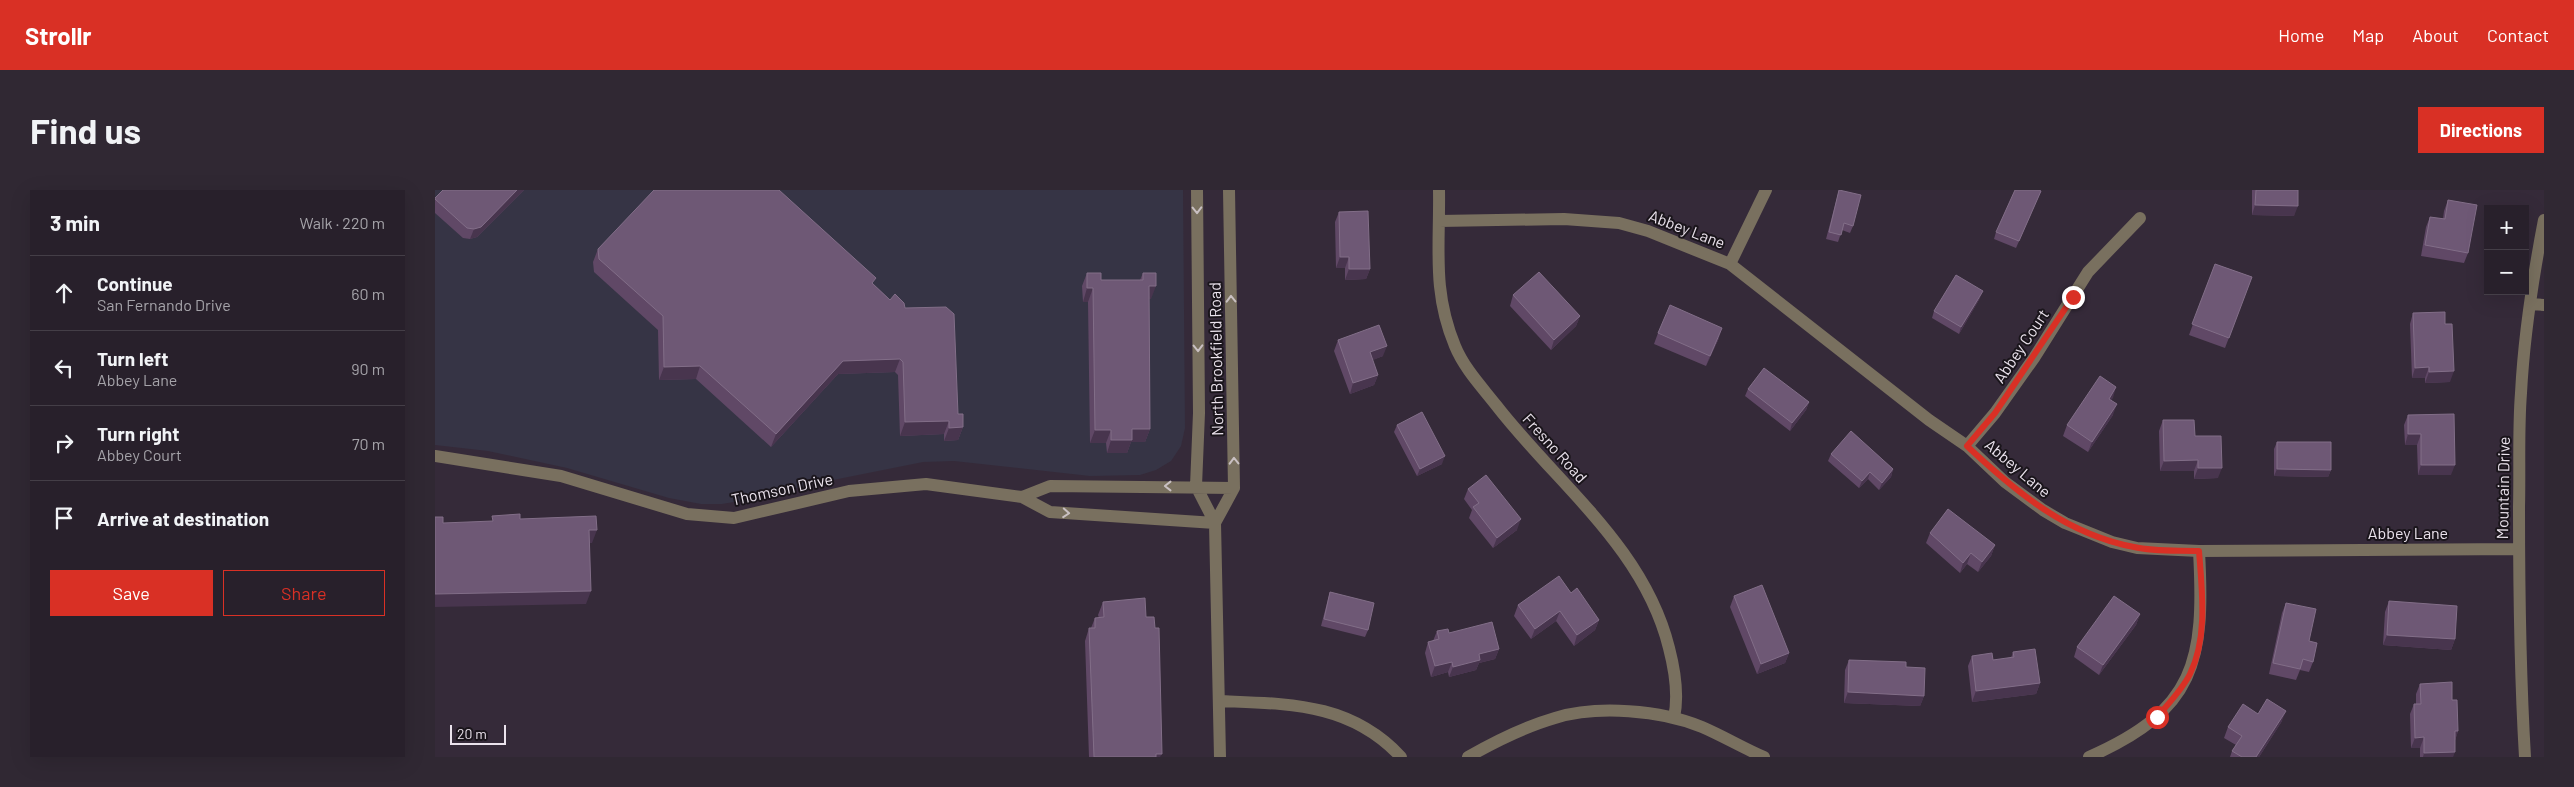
<!DOCTYPE html>
<html lang="en">
<head>
<meta charset="utf-8">
<style>
	:root { --surface:#28202b; --page:#302833; --text:#f1f3f6; --muted:#a5a3a9; --line:#443e47; --accent:#d93025 }
	body { margin:0; font-family:Barlow,sans-serif; background:var(--page); color:var(--text) }
	.controls { position:absolute; right:15px; top:15px; display:grid; overflow:hidden; border-radius:0px; box-shadow:0 5px 20px #0002 }
	.controls button { width:45px; height:45px; display:grid; place-items:center; padding:0; border:0; border-bottom:1px solid var(--line); background:var(--surface); color:var(--text); font:25px sans-serif }
	.scale { position:absolute; left:15px; bottom:12px; width:56px; box-sizing:border-box; padding-left:5px; border:2px solid #ebe3ed; border-top:0; font-size:14px; line-height:18px; white-space:nowrap; color:#ebe3ed; -webkit-text-stroke:4px #1a151b; paint-order:stroke }
	.stop { position:absolute; width:15px; height:15px; margin:-11px; border:4px solid #d93025; border-radius:50%; background:#fff }
	.stop.end { background:#d93025; border-color:#fff; box-shadow:0 1px 5px #0008 }
	.list { margin:0; padding:0; list-style:none }
	h2 { display:flex; justify-content:space-between; align-items:center; height:65px; margin:0; padding:0 20px; font-size:21px }
	h2 small { font-size:16px; font-weight:400; color:var(--muted) }
	.list li { display:grid; grid-template-columns:32px 1fr auto; gap:15px; align-items:center; box-sizing:border-box; height:75px; padding:0 20px; border-top:1px solid var(--line) }
	.list b { display:block; font-size:19px; white-space:nowrap }
	.list p { margin:0; font-size:16px; white-space:nowrap; color:var(--muted) }
	.list em { font-size:16px; font-style:normal; color:var(--muted) }
	.actions { display:flex; gap:10px; padding:15px 20px }
	.actions a { flex:1; padding:11px 0; border:1px solid var(--accent); border-radius:0px; text-align:center; font-size:18px; color:var(--accent) }
	.actions .main { background:var(--accent); color:#fff }
	.icon { flex:none; width:28px; height:28px; fill:none; stroke:currentColor; stroke-width:2; stroke-linecap:round; stroke-linejoin:round }
	.map { position:relative; flex:none; width:2109px; height:567px; overflow:hidden; border-radius:0px }
	header { display:flex; align-items:center; gap:30px; box-sizing:border-box; height:70px; padding:0 25px; background:var(--accent); color:#fff }
	header strong { font-size:24px }
	nav { display:flex; gap:28px; margin-inline-start:auto; font-size:18px }
	.intro { display:flex; align-items:center; justify-content:space-between; box-sizing:border-box; height:120px; padding:0 30px }
	h1 { margin:0; font-size:35px }
	.button { padding:12px 22px; border-radius:0px; background:var(--accent); color:#fff; font-size:18px; font-weight:700 }
	main { display:flex; gap:30px; padding:0 30px }
	aside { flex:1; background:var(--surface); border-radius:0px; box-shadow:0 5px 20px #0002 }
	.map>svg:first-child { display:block }
	.commercial { fill:#363445 }
	.lines { fill:none; stroke-linecap:round; stroke-linejoin:round }
	.minor { stroke:#79705f; stroke-width:12 }
	.wall { fill:#604866 }
	.shaded-wall { fill:#48354e }
	.building { fill:#6e5875; stroke:#826e88 }
	.oneway { stroke:#c9c0c2 }
	.route { stroke:#d93025; stroke-width:6 }
	.labels { text-anchor:middle; stroke-width:4; stroke-linejoin:round; paint-order:stroke }
	.street-label { font-size:16px; fill:#ebe3ed; stroke:#1a151b }
</style>
</head>
<body>
<header>
<strong>Strollr</strong>
<nav><a>Home</a><a>Map</a><a>About</a><a>Contact</a></nav>
</header>
<div class="intro"><h1>Find us</h1><a class="button">Directions</a></div>
<main>
<aside>
<h2>3 min<small>Walk · 220 m</small></h2>
<ul class="list">
<li><svg class="icon" aria-label="ahead" viewBox="0 0 24 24"><path d="M12 20V5M6 11l6-6 6 6"/></svg><div><b>Continue</b><p>San Fernando Drive</p></div><em>60 m</em></li>
<li><svg class="icon" aria-label="left" viewBox="0 0 24 24"><path d="M17 20v-9H6M10 6l-5 5 5 5"/></svg><div><b>Turn left</b><p>Abbey Lane</p></div><em>90 m</em></li>
<li><svg class="icon" aria-label="right" viewBox="0 0 24 24"><path d="M7 20v-9h11M14 6l5 5-5 5"/></svg><div><b>Turn right</b><p>Abbey Court</p></div><em>70 m</em></li>
<li><svg class="icon" aria-label="arrive" viewBox="0 0 24 24"><path d="M6 21V4h12l-3 4 3 4H6"/></svg><div><b>Arrive at destination</b></div></li>
</ul>
<div class="actions"><a class="main">Save</a><a>Share</a></div>
</aside>
<div class="map">
<svg width="2109" height="567" viewBox="0 0 2109 567">
	<rect width="100%" height="100%" fill="#352a39"/>
	<path class="commercial" d="M 0,0 L 748,0 L 750,238 L 746,256 L 736,271 L 721,280 L 705,285 L 655,286 L 519,271 L 488,272 L 378,294 L 322,308 L 287,314 L 266,314 L 234,308 L 132,278 L 53,261 L 0,255 Z"/>
	<g class="lines">
		<path class="minor" d="M 762,0 L 764,223 L 761,296 L 780,333 L 785,567
			M 1004,0 C 1005,57 997,101 1020,156 C 1029,178 1046,196 1061,215 C 1122,294 1209,357 1234,458 C 1240,481 1244,505 1239,528
			M 1004,31 L 1129,29 L 1184,33 L 1213,41 L 1295,74 L 1494,230 L 1532,256 L 1570,292 L 1608,320 L 1630,333 L 1677,352 L 1702,358 L 1764,361 L 2084,359
			M 1295,74 L 1331,0
			M 2095,114 L 2109,115
			M 1532,256 L 1560,223 L 1599,168 L 1653,82 L 1705,28
			M 0,266 L 126,286 L 252,324 L 299,328 L 414,301 L 491,294 L 587,307 L 615,322 L 780,333
			M 587,307 L 615,296 L 799,298
			M 780,333 L 799,298 L 794,0
			M 784,511 C 853,514 915,512 966,567
			M 1033,567 C 1061,551 1089,537 1120,528 C 1162,515 1226,520 1267,537 C 1288,546 1308,558 1329,567
			M 1654,567 C 1761,520 1770,471 1764,361
			M 2090,567 C 2085,484 2084,400 2084,317 C 2085,279 2083,241 2086,203 C 2089,145 2098,87 2109,30"/>
	</g>
	<path class="wall" d="M 8,0 L 89,0 L 42,47 L 35,49 L 28,48 L 0,23 L 0,8 Z
		M 1404,0 L 1418,36 L 1415,43 L 1407,40 L 1403,52 L 1391,49 Z
		M 1817,0 L 1863,0 L 1859,26 L 1817,25 Z
		M 1606,1 L 1581,58 L 1559,49 L 1561,42 Z
		M 2013,10 L 2033,63 L 2029,73 L 1986,66 L 1991,37 L 1995,27 L 2008,29 L 2009,21 Z
		M 904,22 L 935,79 L 931,89 L 910,90 L 910,78 L 901,78 L 900,32 Z
		M 163,59 L 439,95 L 455,110 L 470,118 L 523,224 L 528,237 L 523,250 L 509,251 L 509,244 L 465,246 L 463,185 L 460,182 L 403,184 L 336,257 L 261,189 L 224,190 L 223,140 L 159,82 L 158,72 Z
		M 1780,74 L 1817,87 L 1790,158 L 1754,145 Z
		M 652,83 L 666,90 L 705,90 L 708,83 L 716,109 L 714,109 L 715,239 L 710,252 L 696,252 L 692,263 L 672,263 L 671,253 L 655,253 L 653,112 L 648,112 L 647,96 Z
		M 1078,105 L 1145,126 L 1141,136 L 1116,160 L 1075,116 Z
		M 1545,108 L 1524,144 L 1497,128 L 1499,121 Z
		M 1978,123 L 2010,134 L 2015,192 L 1990,193 L 1990,188 L 1977,188 L 1975,134 Z
		M 1223,143 L 1284,148 L 1271,176 L 1219,154 Z
		M 903,150 L 948,166 L 937,170 L 943,185 L 939,195 L 915,204 L 899,161 Z
		M 1681,197 L 1676,210 L 1678,225 L 1653,262 L 1628,246 L 1632,235 Z
		M 1313,199 L 1374,212 L 1371,220 L 1355,241 L 1310,206 Z
		M 1973,225 L 2016,285 L 1983,285 L 1982,255 L 1970,255 L 1969,235 Z
		M 1728,230 L 1760,246 L 1783,288 L 1759,289 L 1759,281 L 1725,281 L 1724,241 Z
		M 962,235 L 1007,274 L 982,286 L 959,242 Z
		M 1842,252 L 1896,280 L 1893,287 L 1839,286 L 1839,259 Z
		M 1396,264 L 1458,279 L 1456,287 L 1444,300 L 1433,289 L 1424,298 L 1393,271 Z
		M 1033,299 L 1082,340 L 1058,358 L 1034,328 L 1037,320 L 1029,309 Z
		M 1495,343 L 1560,355 L 1556,366 L 1543,382 L 1532,374 L 1525,383 L 1491,353 Z
		M 895,402 L 933,440 L 930,447 L 886,436 L 893,409 Z
		M 1136,403 L 1164,430 L 1160,440 L 1139,456 L 1121,431 L 1096,449 L 1079,426 L 1083,415 Z
		M 1299,406 L 1354,463 L 1350,473 L 1322,484 L 1295,417 Z
		M 1954,411 L 2020,449 L 2016,460 L 1948,455 L 1950,422 Z
		M 668,412 L 711,427 L 725,567 L 654,567 L 650,451 L 654,438 L 656,438 L 660,428 L 664,428 L 663,425 Z
		M 1851,413 L 1874,451 L 1878,472 L 1874,482 L 1865,480 L 1861,490 L 1834,484 L 1847,423 Z
		M 1705,424 L 1701,435 L 1664,485 L 1639,467 L 1642,457 Z
		M 1002,441 L 1014,443 L 1064,459 L 1060,469 L 1044,473 L 1041,480 L 1014,487 L 1013,482 L 996,487 L 990,463 L 993,452 L 998,451 Z
		M 1578,462 L 1605,493 L 1601,504 L 1537,512 L 1533,476 L 1537,466 L 1558,470 L 1576,468 Z
		M 1414,470 L 1471,477 L 1489,506 L 1485,516 L 1409,513 L 1410,480 Z
		M 1985,494 L 2017,510 L 2023,541 L 2020,550 L 2018,567 L 1985,567 L 1985,558 L 1976,558 L 1975,524 L 1979,514 L 1981,514 L 1981,504 Z
		M 1823,524 L 1847,531 L 1824,567 L 1795,567 L 1797,561 L 1801,555 L 1789,548 L 1793,537 Z"/>
	<path class="shaded-wall" d="M 82,0 L 89,0 L 42,47 L 35,49 L 39,39 Z
		M 1820,15 L 1863,16 L 1859,26 L 1817,25 Z
		M 905,67 L 914,67 L 910,78 L 901,78 Z
		M 914,79 L 935,79 L 931,89 L 910,90 Z
		M 714,96 L 721,96 L 716,109 L 709,109 Z
		M 652,98 L 658,98 L 653,112 L 648,112 Z
		M 1548,101 L 1545,108 L 1524,144 L 1526,137 Z
		M 1145,126 L 1141,136 L 1116,160 L 1119,150 Z
		M 1287,138 L 1284,148 L 1271,176 L 1275,166 Z
		M 952,156 L 948,166 L 931,173 L 935,162 Z
		M 465,169 L 460,182 L 403,184 L 336,257 L 341,244 L 408,171 Z
		M 265,176 L 261,189 L 224,190 L 229,177 Z
		M 1994,177 L 1990,188 L 1977,188 L 1980,178 Z
		M 2019,181 L 2015,192 L 1990,193 L 1994,182 Z
		M 943,185 L 939,195 L 915,204 L 918,193 Z
		M 1681,197 L 1678,208 L 1670,219 L 1674,209 Z
		M 1374,212 L 1371,220 L 1355,241 L 1357,233 Z
		M 1682,214 L 1678,225 L 1653,262 L 1657,252 Z
		M 514,231 L 509,244 L 465,246 L 470,232 Z
		M 528,237 L 523,250 L 509,251 L 514,238 Z
		M 697,239 L 715,239 L 710,252 L 696,252 L 692,263 L 672,263 L 676,250 Z
		M 660,240 L 676,240 L 671,253 L 655,253 Z
		M 1973,244 L 1986,244 L 1982,255 L 1970,255 Z
		M 1010,266 L 1007,274 L 982,286 L 985,279 Z
		M 1763,270 L 1759,281 L 1725,281 L 1729,271 Z
		M 1986,275 L 2020,275 L 2016,285 L 1983,285 Z
		M 1763,278 L 1787,278 L 1783,288 L 1759,289 Z
		M 1458,279 L 1456,287 L 1444,300 L 1447,293 Z
		M 1842,279 L 1896,280 L 1893,287 L 1839,286 Z
		M 1435,282 L 1433,289 L 1424,298 L 1427,291 Z
		M 1086,329 L 1082,340 L 1058,358 L 1062,348 Z
		M 154,340 L 162,340 L 157,353 L 149,353 Z
		M 1560,355 L 1556,366 L 1543,382 L 1547,372 Z
		M 1536,363 L 1532,374 L 1525,383 L 1528,373 Z
		M 156,401 L 151,414 L 0,417 L 0,404 Z
		M 1125,421 L 1121,431 L 1096,449 L 1100,439 Z
		M 1705,424 L 1701,435 L 1664,485 L 1668,475 Z
		M 1164,430 L 1160,440 L 1139,456 L 1142,445 Z
		M 1952,445 L 2020,449 L 2016,460 L 1948,455 Z
		M 1064,459 L 1060,469 L 1044,473 L 1041,480 L 1014,487 L 1018,477 L 1044,464 Z
		M 1354,463 L 1350,473 L 1322,484 L 1326,474 Z
		M 1017,472 L 1013,482 L 996,487 L 1000,476 Z
		M 1605,493 L 1601,504 L 1537,512 L 1541,501 Z
		M 1413,502 L 1489,506 L 1485,516 L 1409,513 Z
		M 1851,521 L 1847,531 L 1824,567 L 1821,567 Z
		M 2020,541 L 2023,541 L 2020,551 Z
		M 1989,547 L 1985,558 L 1976,558 L 1980,548 Z
		M 2020,562 L 2018,567 L 1988,567 L 1989,563 Z
		M 721,564 L 727,564 L 725,567 L 720,567 Z"/>
	<path class="building" d="M 8,0 L 82,0 L 46,37 L 39,39 L 32,38 L 0,9 L 0,8 Z
		M 219,0 L 344,0 L 441,88 L 437,93 L 455,110 L 460,104 L 469,113 L 470,118 L 511,117 L 519,124 L 523,224 L 528,224 L 528,237 L 514,238 L 514,231 L 470,232 L 468,172 L 465,169 L 408,171 L 341,244 L 265,176 L 229,177 L 228,126 L 164,69 L 163,59 Z
		M 1404,0 L 1426,5 L 1418,36 L 1409,33 L 1406,45 L 1394,42 Z
		M 1580,0 L 1604,0 L 1606,1 L 1584,51 L 1561,42 Z
		M 1821,0 L 1863,0 L 1863,16 L 1820,15 Z
		M 2013,10 L 2042,15 L 2033,63 L 1990,55 L 1995,27 L 2010,29 Z
		M 933,21 L 935,79 L 914,79 L 914,67 L 905,67 L 904,22 Z
		M 1780,74 L 1817,87 L 1794,148 L 1757,134 Z
		M 1104,82 L 1145,126 L 1119,150 L 1078,105 Z
		M 652,83 L 666,83 L 666,90 L 708,90 L 708,83 L 721,83 L 721,96 L 714,96 L 715,239 L 697,239 L 697,250 L 676,250 L 676,240 L 660,240 L 658,98 L 652,98 Z
		M 1521,85 L 1548,101 L 1526,137 L 1499,121 Z
		M 1235,115 L 1287,138 L 1275,166 L 1223,143 Z
		M 2010,122 L 2010,134 L 2017,134 L 2019,181 L 1994,182 L 1994,177 L 1980,178 L 1978,123 Z
		M 944,135 L 952,156 L 935,162 L 943,185 L 918,193 L 903,150 Z
		M 1329,178 L 1374,212 L 1357,233 L 1313,199 Z
		M 1665,186 L 1681,197 L 1674,209 L 1682,214 L 1657,252 L 1632,235 Z
		M 987,222 L 1010,266 L 985,279 L 962,235 Z
		M 2019,224 L 2020,275 L 1986,275 L 1986,244 L 1973,244 L 1973,225 Z
		M 1728,230 L 1759,230 L 1760,246 L 1786,246 L 1787,278 L 1763,278 L 1763,270 L 1729,271 Z
		M 1416,241 L 1458,279 L 1447,293 L 1435,282 L 1427,291 L 1396,264 Z
		M 1842,252 L 1896,252 L 1896,280 L 1842,279 Z
		M 1051,285 L 1086,329 L 1062,348 L 1038,317 L 1044,313 L 1033,299 Z
		M 1513,319 L 1560,355 L 1547,372 L 1536,363 L 1528,373 L 1495,343 Z
		M 85,324 L 85,329 L 161,326 L 162,340 L 154,340 L 156,401 L 0,404 L 0,327 L 8,327 L 8,333 L 58,331 L 57,326 Z
		M 1124,386 L 1136,403 L 1142,398 L 1164,430 L 1142,445 L 1125,421 L 1100,439 L 1083,415 Z
		M 1327,395 L 1354,463 L 1326,474 L 1299,406 Z
		M 895,402 L 939,413 L 933,440 L 889,429 Z
		M 1679,406 L 1705,424 L 1668,475 L 1642,457 Z
		M 710,408 L 711,427 L 719,427 L 720,438 L 724,438 L 727,564 L 721,564 L 721,567 L 659,567 L 654,438 L 660,438 L 660,428 L 669,427 L 668,412 Z
		M 1954,411 L 2022,416 L 2020,449 L 1952,445 Z
		M 1851,413 L 1881,419 L 1874,451 L 1882,453 L 1878,472 L 1868,469 L 1865,479 L 1838,473 Z
		M 1057,432 L 1064,459 L 1044,464 L 1045,470 L 1018,477 L 1017,472 L 1000,476 L 993,452 L 1004,449 L 1002,441 L 1013,439 L 1014,443 Z
		M 1600,459 L 1605,493 L 1541,501 L 1537,466 L 1557,463 L 1558,470 L 1579,467 L 1578,462 Z
		M 1414,470 L 1471,472 L 1471,477 L 1490,478 L 1489,506 L 1413,502 Z
		M 2017,492 L 2017,510 L 2022,510 L 2023,541 L 2020,541 L 2020,562 L 1989,563 L 1989,547 L 1980,548 L 1979,514 L 1986,514 L 1985,494 Z
		M 1832,509 L 1851,521 L 1821,567 L 1807,567 L 1797,561 L 1807,546 L 1793,537 L 1808,514 L 1823,524 Z"/>
	<defs><path id="oneway-chevron" d="M-2-3.5L2.5 0L-2 3.5" fill="none" stroke-width="1.6" stroke-linecap="round" stroke-linejoin="round" transform="scale(1.25)"/></defs>
	<g class="oneway">
		<use href="#oneway-chevron" transform="translate(762 20) rotate(89)"/>
		<use href="#oneway-chevron" transform="translate(796 109) rotate(-91)"/>
		<use href="#oneway-chevron" transform="translate(763 158) rotate(89)"/>
		<use href="#oneway-chevron" transform="translate(799 271) rotate(-91)"/>
		<use href="#oneway-chevron" transform="translate(733 296) rotate(180)"/>
		<use href="#oneway-chevron" transform="translate(631 323) rotate(4)"/>
	</g>
	<g class="lines">
		<path class="route" d="M 1638,107 L 1560,223 L 1532,256 C 1581,302 1631,344 1699,357 C 1720,362 1743,360 1764,361 C 1767,401 1773,447 1755,484 C 1747,500 1733,514 1722,527"/>
	</g>
	<g class="labels">
		<g class="street-label">
			<text transform="translate(1252 39) rotate(21)" y="6">Abbey Lane</text>
			<text transform="translate(1586 156) rotate(-56)" y="6">Abbey Court</text>
			<text transform="translate(781 169) rotate(-91)" y="6">North Brookfield Road</text>
			<text transform="translate(1120 258) rotate(48)" y="6">Fresno Road</text>
			<text transform="translate(1583 278) rotate(40)" y="6">Abbey Lane</text>
			<text transform="translate(2068 298) rotate(-89)" y="6">Mountain Drive</text>
			<text transform="translate(347 299) rotate(-12)" y="6">Thomson Drive</text>
			<text x="1973" y="349">Abbey Lane</text>
		</g>
	</g>
</svg>
<div class="controls">
<button>+</button>
<button>−</button>
</div>
<div class="scale">20 m</div>
<div class="stop" style="left:1722px;top:527px"></div>
<div class="stop end" style="left:1638px;top:107px"></div>
</div>
</main>
</body>
</html>
